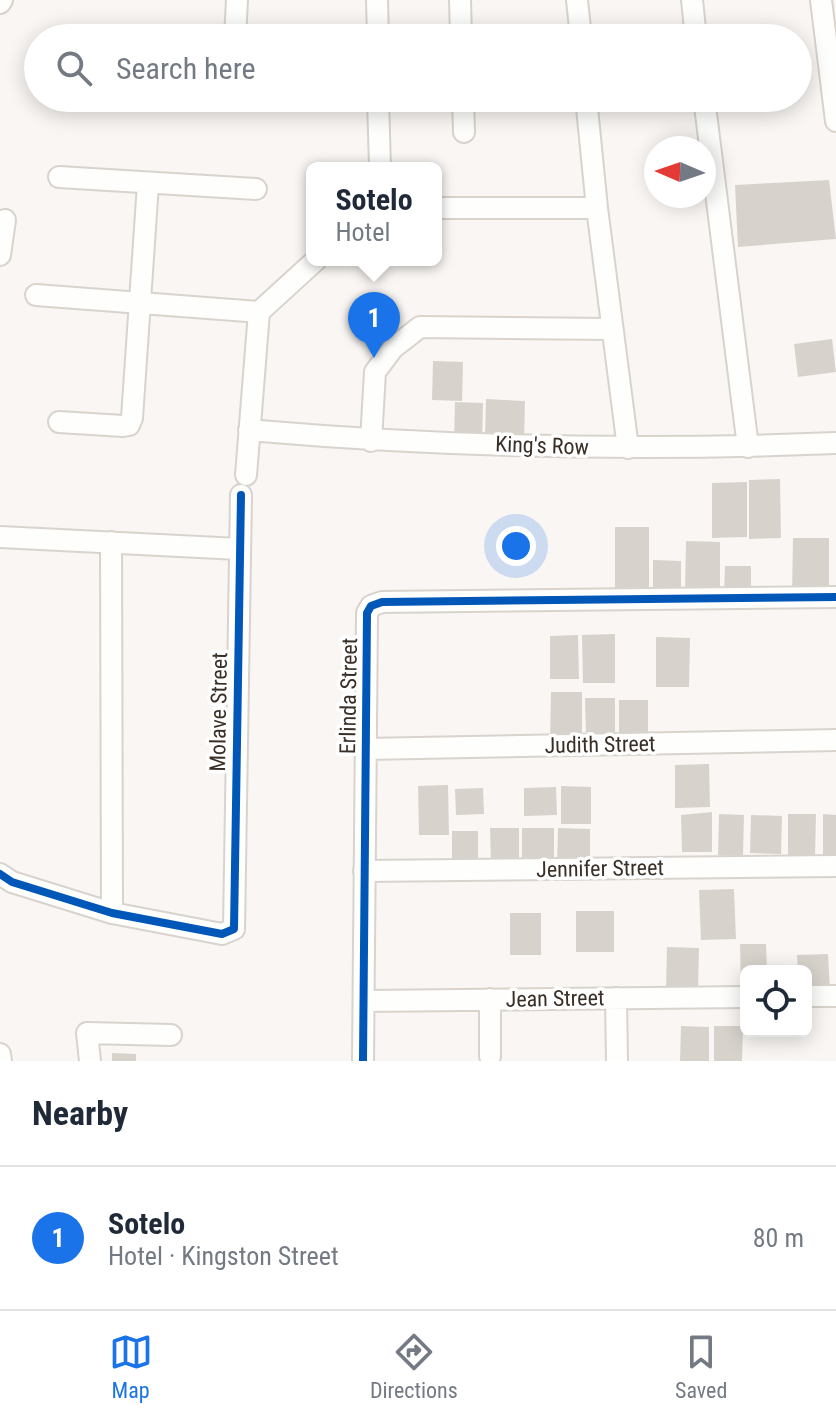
<!DOCTYPE html>
<html lang="en">
<head>
<meta charset="utf-8">
<style>
	:root { --surface:#fff; --page:#f6f6f7; --text:#1f2937; --muted:#747a83; --line:#e0e1e3; --accent:#1a73e8 }
	body { margin:0; font-family:"Roboto Condensed",sans-serif; background:var(--page); color:var(--text) }
	.controls { position:absolute; right:24px; bottom:24px; display:grid; overflow:hidden; border-radius:12px; box-shadow:0 4px 20px #0003 }
	.controls button { width:72px; height:72px; display:grid; place-items:center; padding:0; border:0; border-bottom:2px solid var(--line); background:var(--surface); color:var(--text); font:40px sans-serif }
	.compass { position:absolute; left:644px; top:136px; width:72px; height:72px; border-radius:50%; background:var(--surface); box-shadow:0 4px 20px #0003; rotate:272deg }
	.you { position:absolute; left:516px; top:546px; width:28px; height:28px; margin:-20px; border:6px solid #fff; border-radius:50%; background:#1a73e8; box-shadow:0 0 0 12px #1a73e833 }
	.badge { display:grid; place-items:center; width:52px; height:52px; border-radius:50%; background:var(--accent); color:#fff; font-size:26px; font-weight:700 }
	.pin { position:absolute; translate:-50% -66px; filter:drop-shadow(0 2px 4px #0008) }
	.pin::after { content:''; position:absolute; top:42px; width:28px; height:24px; background:inherit; clip-path:polygon(0 0,100% 0,50% 100%) }
	.popup { position:absolute; left:306px; top:162px; width:136px; height:104px; box-sizing:border-box; display:grid; place-content:center; border-radius:12px; background:var(--surface); filter:drop-shadow(0 2px 6px #0005); font-size:26px; white-space:nowrap; color:var(--muted) }
	.popup b { font-size:30px; color:var(--text) }
	.popup::after { content:''; position:absolute; left:50%; top:100%; margin-left:-16px; border:16px solid transparent; border-top-color:var(--surface) }
	.list { margin:0; padding:0; list-style:none }
	h2 { display:flex; justify-content:space-between; align-items:center; height:104px; margin:0; padding:0 32px; font-size:34px }
	h2 small { font-size:26px; font-weight:400; color:var(--muted) }
	.list li { display:grid; grid-template-columns:52px 1fr auto; gap:24px; align-items:center; box-sizing:border-box; height:144px; padding:0 32px; border-top:2px solid var(--line) }
	.list b { display:block; font-size:30px; white-space:nowrap }
	.list p { margin:0; font-size:26px; white-space:nowrap; color:var(--muted) }
	.list em { font-size:26px; font-style:normal; color:var(--muted) }
	.icon { flex:none; width:44px; height:44px; fill:none; stroke:currentColor; stroke-width:2; stroke-linecap:round; stroke-linejoin:round }
	.map { position:relative; flex:none; width:836px; height:1061px; overflow:hidden }
	.search { position:absolute; background:var(--surface); box-shadow:0 4px 20px #0003; left:24px; right:24px; top:24px; height:88px; display:flex; align-items:center; gap:20px; box-sizing:border-box; padding:0 28px; border-radius:44px; color:var(--muted); font-size:30px }
	.sheet { height:248px; background:var(--surface) }
	nav { display:flex; justify-content:space-around; align-items:center; box-sizing:border-box; height:112px; border-top:2px solid var(--line); background:var(--surface); font-size:22px; color:var(--muted) }
	nav a { display:grid; justify-items:center; gap:4px }
	nav .on { color:var(--accent) }
	.map>svg:first-child { display:block }
	.building { fill:#d7d3cc }
	.lines { fill:none; stroke-linecap:round; stroke-linejoin:round }
	.minor-casing { stroke:#d9d3cd; stroke-width:24 }
	.minor { stroke:#fefefd; stroke-width:20 }
	.cycleway-casing { stroke:#fff; stroke-width:13 }
	.cycleway { stroke:#0057b8; stroke-width:8 }
	.labels { text-anchor:middle; stroke-width:7; stroke-linejoin:round; paint-order:stroke }
	.street-label { font-size:22px; fill:#3a2f27; stroke:#fff }
</style>
</head>
<body>
<div class="map">
<svg width="836" height="1061" viewBox="0 0 836 1061">
	<rect width="100%" height="100%" fill="#f9f6f3"/>
	<path class="building" d="M 829,180 L 836,239 L 738,247 L 735,185 Z
		M 832,339 L 836,372 L 798,377 L 794,344 Z
		M 433,361 L 463,362 L 462,401 L 432,400 Z
		M 486,399 L 525,401 L 524,441 L 485,440 Z
		M 455,402 L 483,403 L 482,443 L 454,442 Z
		M 780,479 L 781,538 L 749,539 L 749,480 Z
		M 747,482 L 747,537 L 712,538 L 712,483 Z
		M 615,527 L 649,527 L 649,590 L 615,590 Z
		M 793,538 L 829,538 L 829,594 L 792,593 Z
		M 686,541 L 720,542 L 720,593 L 685,593 Z
		M 653,560 L 681,561 L 681,591 L 653,591 Z
		M 725,566 L 751,566 L 751,594 L 724,594 Z
		M 615,634 L 615,683 L 583,683 L 582,635 Z
		M 578,635 L 579,679 L 550,679 L 550,636 Z
		M 656,637 L 690,638 L 689,687 L 656,687 Z
		M 551,692 L 582,692 L 582,741 L 550,741 Z
		M 585,698 L 615,698 L 615,734 L 586,735 Z
		M 619,700 L 648,700 L 648,735 L 619,735 Z
		M 709,764 L 710,807 L 675,808 L 675,765 Z
		M 448,785 L 449,835 L 419,835 L 418,786 Z
		M 561,786 L 591,787 L 591,824 L 561,824 Z
		M 556,787 L 557,815 L 524,816 L 524,788 Z
		M 483,788 L 484,814 L 456,815 L 455,789 Z
		M 712,812 L 712,852 L 682,852 L 681,815 Z
		M 719,814 L 744,815 L 743,856 L 718,855 Z
		M 788,814 L 816,814 L 815,857 L 788,857 Z
		M 823,814 L 836,815 L 836,857 L 823,857 Z
		M 751,815 L 782,816 L 781,854 L 750,853 Z
		M 490,828 L 519,828 L 519,864 L 491,864 Z
		M 522,828 L 554,828 L 554,861 L 522,860 Z
		M 558,828 L 590,829 L 590,865 L 557,865 Z
		M 452,831 L 478,831 L 478,862 L 452,862 Z
		M 734,889 L 736,939 L 701,940 L 699,890 Z
		M 576,911 L 614,911 L 614,952 L 576,952 Z
		M 510,913 L 541,913 L 541,955 L 510,955 Z
		M 740,944 L 766,944 L 767,971 L 746,971 L 746,989 L 741,989 Z
		M 667,947 L 699,948 L 698,990 L 666,989 Z
		M 828,954 L 830,991 L 806,992 L 806,971 L 798,971 L 797,955 Z
		M 681,1026 L 709,1027 L 709,1061 L 680,1061 Z
		M 714,1026 L 743,1026 L 742,1061 L 714,1061 Z
		M 112,1053 L 136,1054 L 136,1061 L 112,1061 Z"/>
	<g class="lines">
		<g class="minor-casing">
			<path id="minor" d="M 377,0 L 378,38
				M 460,0 L 461,38
				M 577,0 L 581,38
				M 692,0 L 696,38
				M 821,0 L 836,121
				M 0,3 L 2,0
				M 235,38 L 237,0
				M 378,98 L 380,168
				M 463,98 L 464,132
				M 586,98 L 597,208 L 628,448
				M 704,98 L 748,447
				M 59,177 L 256,189
				M 436,208 L 597,208
				M 0,255 L 5,220
				M 36,295 L 259,312 L 316,260
				M 59,422 L 123,426 L 129,425 L 132,418 L 148,184
				M 249,430 C 444,447 640,451 836,443
				M 371,441 L 375,372 L 393,348 L 420,327 L 611,329
				M 246,475 L 259,312
				M 0,537 L 239,549
				M 111,542 L 112,913
				M 365,749 L 836,740
				M 364,871 L 836,866
				M 0,874 L 12,882 L 112,913 L 222,934 L 234,929 L 241,495
				M 806,996 L 836,996
				M 616,998 L 617,1061
				M 490,999 L 490,1056
				M 365,1001 L 746,997
				M 0,1054 L 1,1061
				M 90,1061 L 87,1033 L 171,1035
				M 363,1061 L 367,613 L 371,606 L 382,602 L 836,597"/>
		</g>
		<use href="#minor" class="minor"/>
		<g class="cycleway-casing">
			<path id="cycleway" d="M 0,874 L 12,882 L 112,913 L 222,934 L 234,929 L 241,495
				M 363,1061 L 367,613 L 371,606 L 382,602 L 836,597"/>
		</g>
		<use href="#cycleway" class="cycleway"/>
	</g>
	<g class="labels">
		<g class="street-label">
			<text transform="translate(542 445) rotate(2)" y="8">King's Row</text>
			<text transform="translate(348 696) rotate(-89)" y="8">Erlinda Street</text>
			<text transform="translate(218 712) rotate(-89)" y="8">Molave Street</text>
			<text transform="translate(600 744) rotate(-1)" y="8">Judith Street</text>
			<text transform="translate(600 868) rotate(-1)" y="8">Jennifer Street</text>
			<text transform="translate(555 998) rotate(-1)" y="8">Jean Street</text>
		</g>
	</g>
</svg>
<div class="controls">
<button><svg class="icon" aria-label="locate" viewBox="0 0 24 24"><circle cx="12" cy="12" r="6"/><path d="M12 2v4M12 18v4M2 12h4M18 12h4"/></svg></button>
</div>
<svg class="compass" viewBox="-18 -18 36 36"><path d="M0-13l5 13h-10z" fill="#e53935"/><path d="M0 13l5-13h-10z" fill="#747a83"/></svg>
<div class="you"></div>
<div class="pin badge" style="left:374px;top:358px">1</div>
<div class="popup"><b>Sotelo</b>Hotel</div>
<div class="search"><svg class="icon" aria-label="search" viewBox="0 0 24 24"><circle cx="10" cy="10" r="6"/><path d="M15 15l6 6"/></svg>Search here</div>
</div>
<section class="sheet">
<h2>Nearby<small></small></h2>
<ul class="list">
<li><span class="badge">1</span><div><b>Sotelo</b><p>Hotel · Kingston Street</p></div><em>80 m</em></li>
</ul>
</section>
<nav>
<a class="on"><svg class="icon" aria-label="map" viewBox="0 0 24 24"><path d="M3 6l6-2 6 2 6-2v14l-6 2-6-2-6 2zM9 4v14M15 6v14"/></svg>Map</a>
<a><svg class="icon" aria-label="directions" viewBox="0 0 24 24"><path d="M12 3l9 9-9 9-9-9zM9 14v-3h6M13 9l2 2-2 2"/></svg>Directions</a>
<a><svg class="icon" aria-label="saved" viewBox="0 0 24 24"><path d="M7 4h10v16l-5-4-5 4z"/></svg>Saved</a>
</nav>
</body>
</html>
